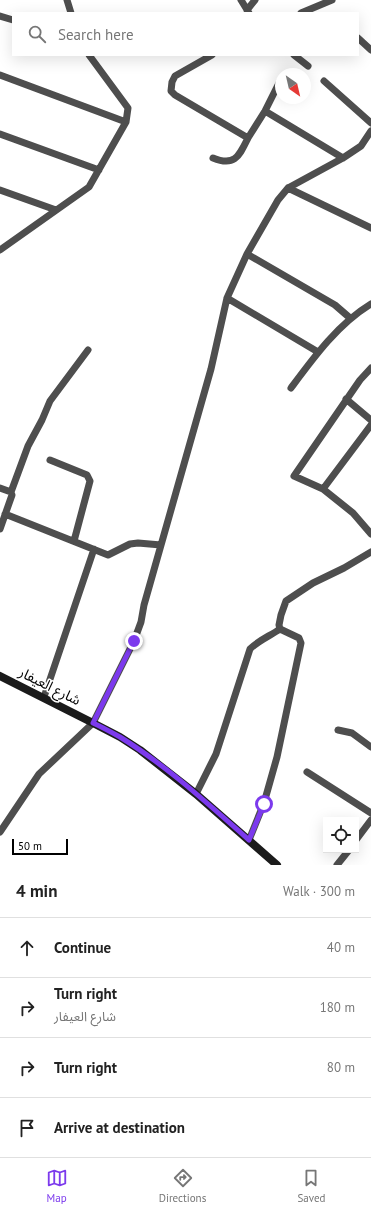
<!DOCTYPE html>
<html lang="en">
<head>
<meta charset="utf-8">
<style>
	:root { --surface:#fff; --page:#f6f6f6; --text:#222; --muted:#767676; --line:#e0e0e0; --accent:#7c3aed }
	body { margin:0; font-family:"PT Sans","Noto Sans Arabic",sans-serif; background:var(--page); color:var(--text) }
	.controls { position:absolute; right:12px; bottom:12px; display:grid; overflow:hidden; border-radius:0px; box-shadow:0 4px 16px #0002 }
	.controls button { width:36px; height:36px; display:grid; place-items:center; padding:0; border:0; border-bottom:1px solid var(--line); background:var(--surface); color:var(--text); font:20px sans-serif }
	.compass { position:absolute; left:275px; top:68px; width:36px; height:36px; border-radius:50%; background:var(--surface); box-shadow:0 4px 16px #0002; rotate:146deg }
	.scale { position:absolute; left:12px; bottom:10px; width:56px; box-sizing:border-box; padding-left:4px; border:2px solid #000; border-top:0; font-size:11px; line-height:14px; white-space:nowrap; color:#000; -webkit-text-stroke:3px #fff; paint-order:stroke }
	.stop { position:absolute; width:12px; height:12px; margin:-9px; border:3px solid #7c3aed; border-radius:50%; background:#fff }
	.stop.end { background:#7c3aed; border-color:#fff; box-shadow:0 1px 4px #0008 }
	.list { margin:0; padding:0; list-style:none }
	h2 { display:flex; justify-content:space-between; align-items:center; height:52px; margin:0; padding:0 16px; font-size:17px }
	h2 small { font-size:13px; font-weight:400; color:var(--muted) }
	.list li { display:grid; grid-template-columns:26px 1fr auto; gap:12px; align-items:center; box-sizing:border-box; height:60px; padding:0 16px; border-top:1px solid var(--line) }
	.list b { display:block; font-size:15px; white-space:nowrap }
	.list p { margin:0; font-size:13px; white-space:nowrap; color:var(--muted) }
	.list em { font-size:13px; font-style:normal; color:var(--muted) }
	.icon { flex:none; width:22px; height:22px; fill:none; stroke:currentColor; stroke-width:2; stroke-linecap:round; stroke-linejoin:round }
	.map { position:relative; flex:none; width:371px; height:865px; overflow:hidden }
	.search { position:absolute; background:var(--surface); box-shadow:0 4px 16px #0002; left:12px; right:12px; top:12px; height:44px; display:flex; align-items:center; gap:10px; box-sizing:border-box; padding:0 14px; border-radius:0px; color:var(--muted); font-size:15px }
	.sheet { height:292px; background:var(--surface) }
	nav { display:flex; justify-content:space-around; align-items:center; box-sizing:border-box; height:56px; border-top:1px solid var(--line); background:var(--surface); font-size:11px; color:var(--muted) }
	nav a { display:grid; justify-items:center; gap:2px }
	nav .on { color:var(--accent) }
	.map>svg:first-child { display:block }
	.lines { fill:none; stroke-linecap:round; stroke-linejoin:round }
	.street { stroke:#4e4e4e; stroke-width:7 }
	.secondary { stroke:#1b1b1b; stroke-width:8 }
	.route { stroke:#7c3aed; stroke-width:5 }
	.labels { text-anchor:middle; stroke-width:3; stroke-linejoin:round; paint-order:stroke }
	.street-label { font-size:14px; fill:#000; stroke:#fff }
</style>
</head>
<body>
<div class="map">
<svg width="371" height="865" viewBox="0 0 371 865">
	<rect width="100%" height="100%" fill="#fff"/>
	<g class="lines">
		<path class="street" d="M 67,0 L 71,13
			M 241,0 L 249,13
			M 247,10 L 255,0
			M 301,13 L 332,0
			M 0,16 L 13,20
			M 358,38 L 371,50
			M 212,55 L 175,76 L 172,82 L 171,91 L 175,95 L 248,138 L 265,111 L 280,81
			M 294,55 L 308,66
			M 0,75 L 126,122
			M 324,81 L 371,123
			M 265,111 L 343,158
			M 0,134 L 99,170
			M 213,158 C 235,167 239,156 248,138
			M 288,188 L 371,228
			M 0,190 L 56,210
			M 0,250 L 89,187 L 126,122 L 128,108 L 89,55
			M 247,254 L 335,305 L 350,318
			M 227,298 L 318,352
			M 371,368 L 360,380 L 294,476 L 323,489 L 353,513 L 371,534
			M 291,388 C 314,357 338,324 371,304
			M 346,399 L 371,420
			M 50,460 L 87,475 L 90,481 L 74,541
			M 0,488 L 11,492 L 12,495 L 0,529
			M 323,489 L 371,425
			M 11,492 L 28,446 L 42,420 L 50,401 L 88,350
			M 5,514 L 108,555 L 130,544 L 138,543 L 161,545
			M 44,697 L 94,549
			M 338,730 L 352,733 L 371,747
			M 307,772 L 371,813
			M 196,794 L 216,754 L 250,649 C 259,640 270,636 280,629
			M 0,832 L 39,774 L 93,723 L 134,641 L 141,622 L 144,605 L 211,369 L 227,298 L 247,254 L 278,200 L 288,188 L 343,158 L 361,146 L 371,131
			M 249,840 L 264,803 L 277,757 L 301,643 L 299,638 L 280,629 L 279,625 L 281,615 L 286,601 L 313,583 L 344,568 L 371,552
			M 356,840 L 371,820
			M 337,865 L 349,850"/>
		<path class="secondary" d="M 0,676 L 93,723 L 120,737 L 140,750 L 196,794 L 277,865"/>
	</g>
	<g class="lines">
		<path class="route" d="M 134,641 L 93,723 C 102,727 111,732 120,737 C 167,766 208,804 249,840 L 264,804"/>
	</g>
	<g class="labels">
		<g class="street-label">
			<text transform="translate(50 686) rotate(27)" y="5">شارع العيفار</text>
		</g>
	</g>
</svg>
<div class="controls">
<button><svg class="icon" aria-label="locate" viewBox="0 0 24 24"><circle cx="12" cy="12" r="6"/><path d="M12 2v4M12 18v4M2 12h4M18 12h4"/></svg></button>
</div>
<svg class="compass" viewBox="-18 -18 36 36"><path d="M0-13l5 13h-10z" fill="#e53935"/><path d="M0 13l5-13h-10z" fill="#767676"/></svg>
<div class="scale">50 m</div>
<div class="stop" style="left:264px;top:804px"></div>
<div class="stop end" style="left:134px;top:641px"></div>
<div class="search"><svg class="icon" aria-label="search" viewBox="0 0 24 24"><circle cx="10" cy="10" r="6"/><path d="M15 15l6 6"/></svg>Search here</div>
</div>
<section class="sheet">
<h2>4 min<small>Walk · 300 m</small></h2>
<ul class="list">
<li><svg class="icon" aria-label="ahead" viewBox="0 0 24 24"><path d="M12 20V5M6 11l6-6 6 6"/></svg><div><b>Continue</b></div><em>40 m</em></li>
<li><svg class="icon" aria-label="right" viewBox="0 0 24 24"><path d="M7 20v-9h11M14 6l5 5-5 5"/></svg><div><b>Turn right</b><p>شارع العيفار</p></div><em>180 m</em></li>
<li><svg class="icon" aria-label="right" viewBox="0 0 24 24"><path d="M7 20v-9h11M14 6l5 5-5 5"/></svg><div><b>Turn right</b></div><em>80 m</em></li>
<li><svg class="icon" aria-label="arrive" viewBox="0 0 24 24"><path d="M6 21V4h12l-3 4 3 4H6"/></svg><div><b>Arrive at destination</b></div></li>
</ul>
</section>
<nav>
<a class="on"><svg class="icon" aria-label="map" viewBox="0 0 24 24"><path d="M3 6l6-2 6 2 6-2v14l-6 2-6-2-6 2zM9 4v14M15 6v14"/></svg>Map</a>
<a><svg class="icon" aria-label="directions" viewBox="0 0 24 24"><path d="M12 3l9 9-9 9-9-9zM9 14v-3h6M13 9l2 2-2 2"/></svg>Directions</a>
<a><svg class="icon" aria-label="saved" viewBox="0 0 24 24"><path d="M7 4h10v16l-5-4-5 4z"/></svg>Saved</a>
</nav>
</body>
</html>
